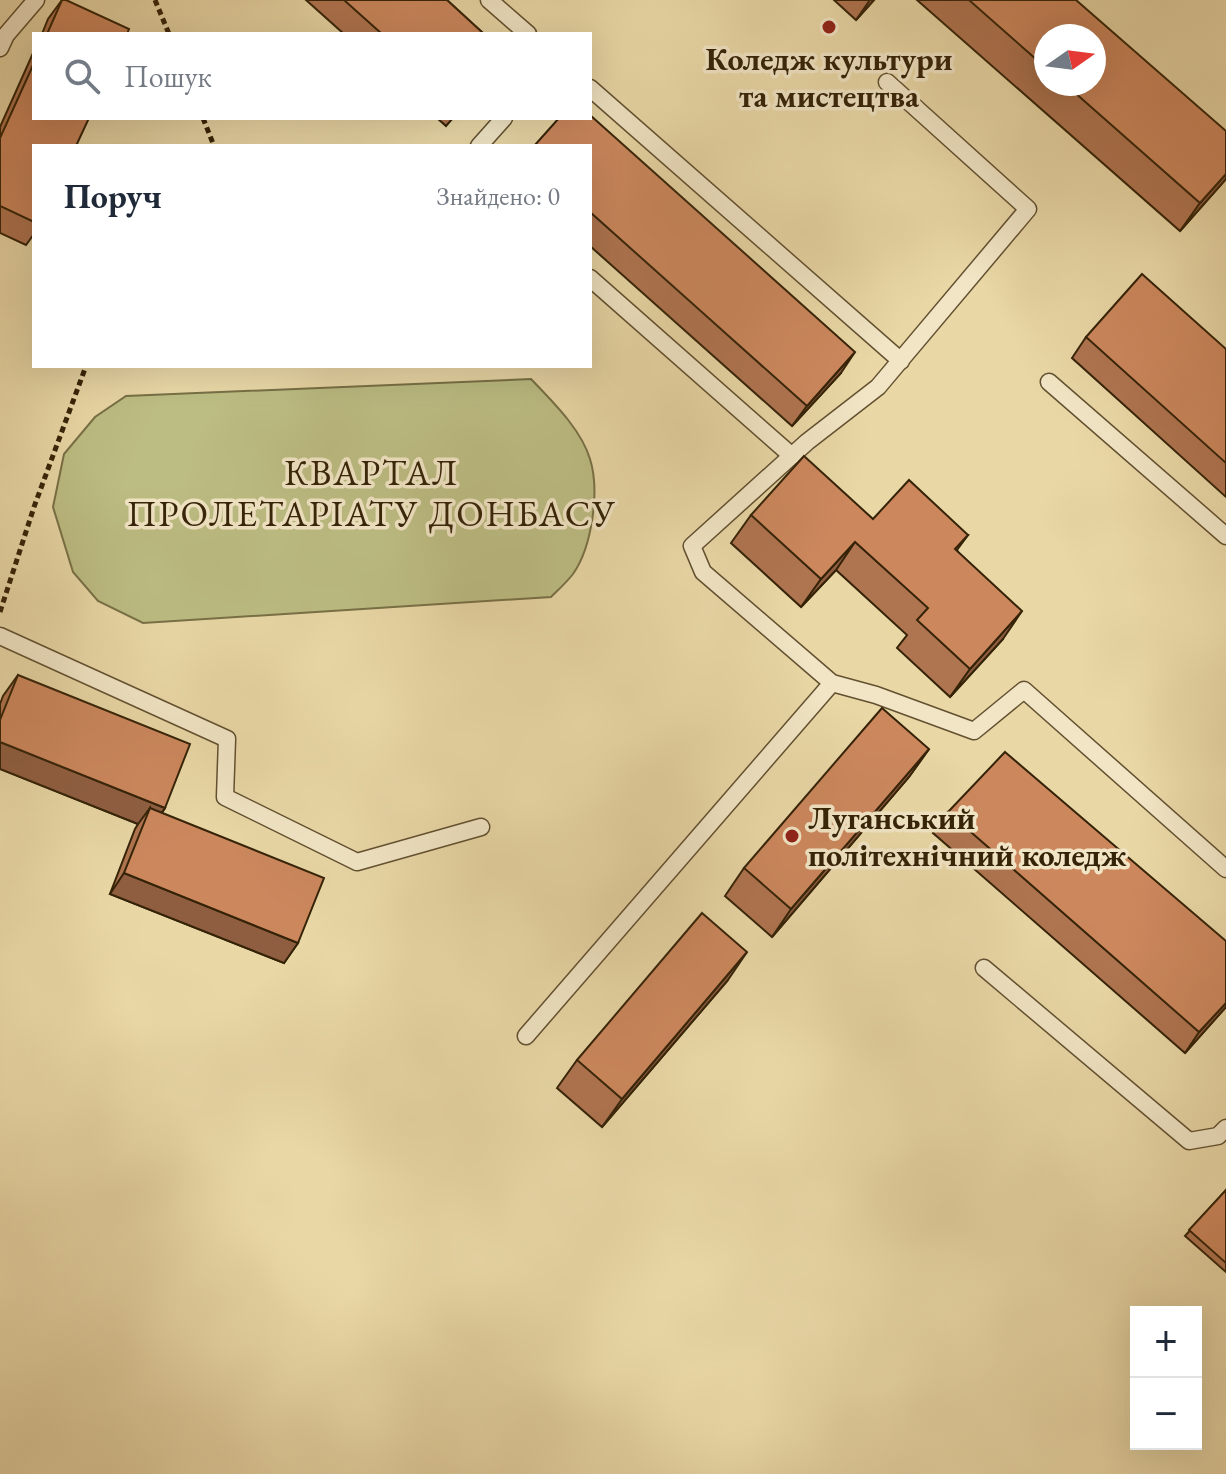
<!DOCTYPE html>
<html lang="uk">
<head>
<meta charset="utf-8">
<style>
	:root { --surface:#fff; --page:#f2f2f3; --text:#1f2937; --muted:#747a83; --line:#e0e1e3 }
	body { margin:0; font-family:"EB Garamond",serif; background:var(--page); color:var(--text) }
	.controls { position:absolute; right:24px; bottom:24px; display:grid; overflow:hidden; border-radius:0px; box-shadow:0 8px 32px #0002 }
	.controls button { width:72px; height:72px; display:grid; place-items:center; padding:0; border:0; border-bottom:2px solid var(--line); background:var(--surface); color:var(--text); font:40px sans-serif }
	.compass { position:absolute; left:1034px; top:24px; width:72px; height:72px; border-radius:50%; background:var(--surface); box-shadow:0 8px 32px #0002; rotate:76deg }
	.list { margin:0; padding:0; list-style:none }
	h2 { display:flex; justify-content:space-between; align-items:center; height:104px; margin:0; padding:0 32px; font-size:34px }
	h2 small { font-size:26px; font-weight:400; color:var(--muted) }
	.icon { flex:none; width:44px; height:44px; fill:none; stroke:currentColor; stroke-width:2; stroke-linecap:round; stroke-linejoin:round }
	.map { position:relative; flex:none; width:1226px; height:1474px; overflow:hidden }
	.search { position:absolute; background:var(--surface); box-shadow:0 8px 32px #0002; left:32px; top:32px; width:560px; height:88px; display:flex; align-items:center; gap:20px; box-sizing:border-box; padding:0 28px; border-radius:0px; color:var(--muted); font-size:30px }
	.panel { position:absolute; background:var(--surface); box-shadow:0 8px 32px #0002; left:32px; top:144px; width:560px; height:224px; border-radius:0px }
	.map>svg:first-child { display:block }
	.garden { fill:#bcbd83; stroke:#787046; stroke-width:2 }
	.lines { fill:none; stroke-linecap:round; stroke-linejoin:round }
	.lane-casing { stroke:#625030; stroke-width:19 }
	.path { stroke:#352308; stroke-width:5; stroke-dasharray:6 4; stroke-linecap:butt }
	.lane { stroke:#f1e5c5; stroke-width:16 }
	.wall { fill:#af7450; stroke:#352308; stroke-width:2; fill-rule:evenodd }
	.shaded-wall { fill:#8f5e41; stroke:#352308; stroke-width:2 }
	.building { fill:#cc875d; stroke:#352308; stroke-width:2 }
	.poi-dot { fill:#8f2418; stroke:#f1e5c5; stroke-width:3 }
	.labels { text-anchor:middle; stroke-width:7; stroke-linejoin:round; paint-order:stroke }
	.poi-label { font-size:32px; font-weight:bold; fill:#352308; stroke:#f1e5c5 }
	.quarter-label { font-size:36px; letter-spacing:2px; fill:#352308; stroke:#f1e5c5 }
</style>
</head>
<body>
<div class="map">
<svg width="1226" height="1474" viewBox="0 0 1226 1474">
	<rect width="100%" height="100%" fill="#e9d7a6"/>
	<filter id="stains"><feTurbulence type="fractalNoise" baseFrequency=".0025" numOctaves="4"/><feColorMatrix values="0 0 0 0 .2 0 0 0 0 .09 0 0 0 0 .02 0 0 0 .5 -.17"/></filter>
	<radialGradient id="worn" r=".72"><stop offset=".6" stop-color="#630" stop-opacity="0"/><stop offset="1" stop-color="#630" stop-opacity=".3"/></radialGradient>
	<path class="garden" d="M 531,379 C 552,401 581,429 590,459 C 600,491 592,547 573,574 C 566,583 558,590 551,597 L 143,623 L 98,601 L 73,572 L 53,507 L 64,454 L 95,417 L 126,396 Z"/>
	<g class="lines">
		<g class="lane-casing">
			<path id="lane" d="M 489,0 L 528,34
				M 0,48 L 6,35 L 36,0
				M 590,88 L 901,361
				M 479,146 L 504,118
				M 590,278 L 792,456
				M 1049,382 L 1226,536
				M 0,636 L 227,739 L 225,797 L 357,862 L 481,827
				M 832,683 L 703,572 L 692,546 L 807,442 L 878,387 L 1028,209 L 887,82
				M 984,968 L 1189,1141 L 1218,1136 L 1226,1128
				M 526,1036 L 832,683 L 876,695 L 974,731 L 1024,690 L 1226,869"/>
		</g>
		<path class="path" d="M 155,0 L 169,34
			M 203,118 L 214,146
			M 0,612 L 34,507 L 86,366"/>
		<use href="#lane" class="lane"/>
	</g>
	<path class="wall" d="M 62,0 L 127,34 L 42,34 L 48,19 Z
		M 306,0 L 447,0 L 484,34 L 344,34 Z
		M 834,0 L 874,0 L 856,20 Z
		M 917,0 L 1076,0 L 1226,179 L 1180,231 ZM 1046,36 L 1094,84 L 1046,84 Z
		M 34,51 L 34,234 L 26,245 L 0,233 L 0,127 Z
		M 437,118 L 453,118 L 446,126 Z
		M 590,146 L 841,373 L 792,426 L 590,246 Z
		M 1086,337 L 1226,349 L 1226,497 L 1072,358 Z
		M 751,515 L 968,535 L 957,550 L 1003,639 L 950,697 L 897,648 L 907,635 L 836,570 L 801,607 L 731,543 Z
		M 18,675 L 165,808 L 162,813 L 298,943 L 284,963 L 110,894 L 135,829 L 138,824 L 0,769 L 0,704 L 3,696 Z
		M 929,749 L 909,777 L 772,937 L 725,896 L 744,868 Z
		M 948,812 L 1226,1007 L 1185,1053 L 933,833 Z
		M 728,980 L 602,1127 L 557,1088 L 577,1060 Z
		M 1226,1190 L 1226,1272 L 1185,1236 Z"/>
	<path class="shaded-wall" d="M 870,0 L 874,0 L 856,20 Z
		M 1226,174 L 1226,179 L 1180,231 L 1200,203 Z
		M 855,352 L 841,373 L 792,426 L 807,406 Z
		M 855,542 L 836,570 L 801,607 L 821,579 Z
		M 1022,611 L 1003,639 L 950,697 L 970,669 Z
		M 0,742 L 165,808 L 150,829 L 150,808 L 138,824 L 0,769 Z
		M 929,749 L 909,777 L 772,937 L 791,909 Z
		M 124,873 L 298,943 L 284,963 L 110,894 Z
		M 747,952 L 728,980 L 602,1127 L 622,1099 Z
		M 1226,1003 L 1226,1007 L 1185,1053 L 1199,1032 Z"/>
	<path class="building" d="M 62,0 L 66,0 L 129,29 L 127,34 L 47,34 Z
		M 344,0 L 447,0 L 484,34 L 382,34 Z
		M 969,0 L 1076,0 L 1226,131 L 1226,174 L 1200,203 L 1065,84 L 1094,84 L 1094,36 L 1046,36 L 1046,68 Z
		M 34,63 L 34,118 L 89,118 L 76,146 L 34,146 L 34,222 L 0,206 L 0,138 Z
		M 590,115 L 855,352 L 807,406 L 590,212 L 590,146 L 534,146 L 559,118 L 590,118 Z
		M 1142,274 L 1226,349 L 1226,463 L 1086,337 Z
		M 804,456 L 873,519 L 909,480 L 968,535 L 955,549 L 1022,611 L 970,669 L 917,620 L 928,608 L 855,542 L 821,579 L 751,515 Z
		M 18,675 L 190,744 L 165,808 L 0,742 L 0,720 Z
		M 882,708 L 929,749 L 791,909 L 744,868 Z
		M 1005,752 L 1226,941 L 1226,1003 L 1199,1032 L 948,812 Z
		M 150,808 L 324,878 L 298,943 L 124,873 Z
		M 702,913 L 747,952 L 622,1099 L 577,1060 Z
		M 1226,1190 L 1226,1263 L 1189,1230 Z"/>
	<g class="poi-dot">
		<circle cx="829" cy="27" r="8"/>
		<circle cx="792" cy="836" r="8"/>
	</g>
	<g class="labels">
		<g class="poi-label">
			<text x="829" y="70">Коледж культури<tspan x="829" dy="37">та мистецтва</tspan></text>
			<text x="808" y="829" text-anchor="start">Луганський<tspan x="808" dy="37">політехнічний коледж</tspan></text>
		</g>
		<g class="quarter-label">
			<text x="372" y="485">КВАРТАЛ<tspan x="372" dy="41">ПРОЛЕТАРІАТУ ДОНБАСУ</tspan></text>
		</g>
	</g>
	<rect width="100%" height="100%" filter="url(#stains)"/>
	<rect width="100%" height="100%" fill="url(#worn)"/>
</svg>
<div class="controls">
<button>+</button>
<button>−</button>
</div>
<svg class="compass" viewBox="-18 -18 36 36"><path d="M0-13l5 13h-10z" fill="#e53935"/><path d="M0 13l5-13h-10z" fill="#747a83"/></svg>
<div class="search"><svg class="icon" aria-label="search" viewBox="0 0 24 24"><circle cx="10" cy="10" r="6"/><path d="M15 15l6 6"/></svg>Пошук</div>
<section class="panel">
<h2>Поруч<small>Знайдено: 0</small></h2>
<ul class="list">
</ul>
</section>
</div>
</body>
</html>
